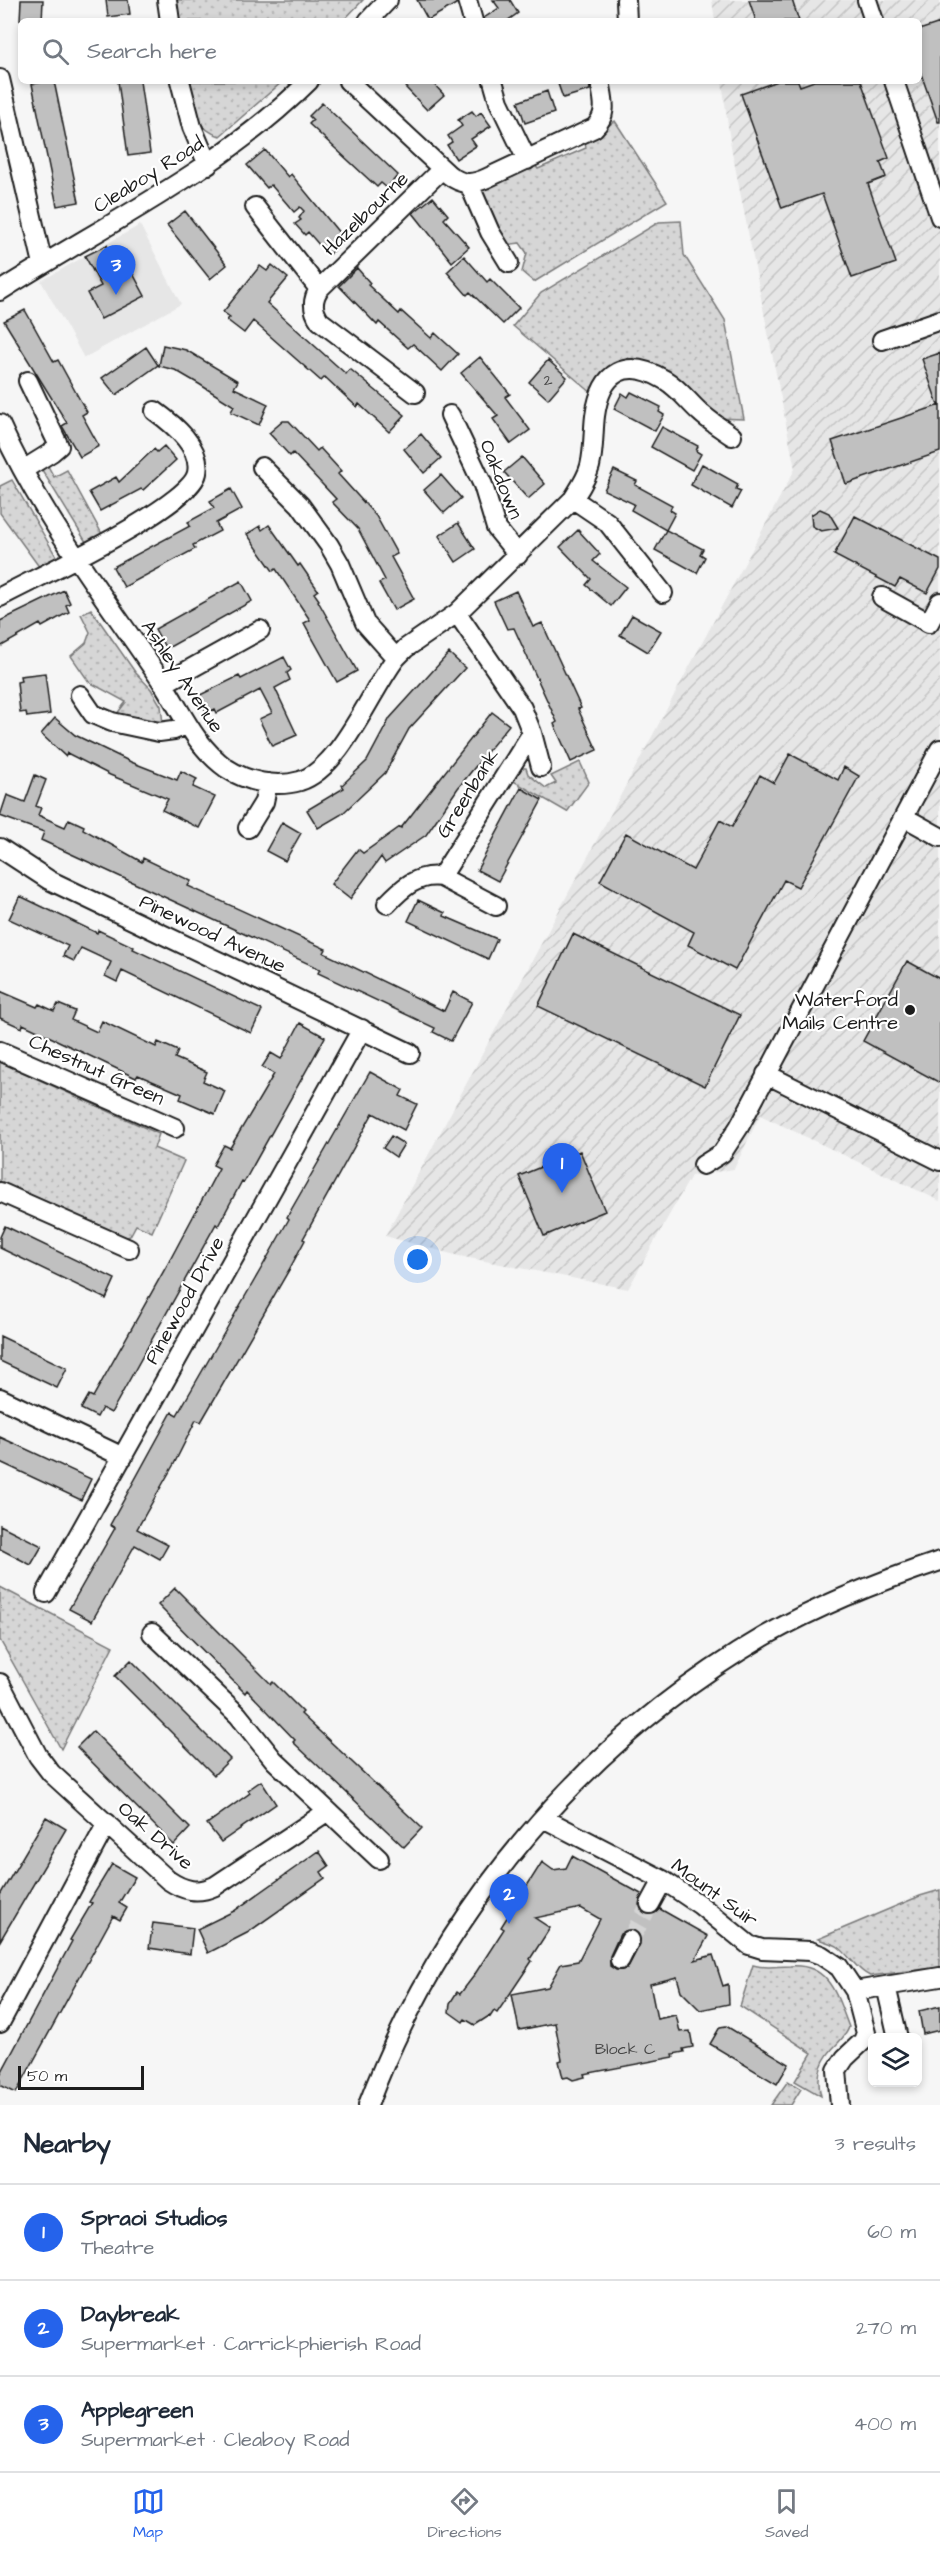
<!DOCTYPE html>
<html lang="en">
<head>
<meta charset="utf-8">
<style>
	:root { --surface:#fff; --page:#f6f6f7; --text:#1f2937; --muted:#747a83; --line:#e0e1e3; --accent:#2563eb }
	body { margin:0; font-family:"Architects Daughter",sans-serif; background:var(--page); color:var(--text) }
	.controls { position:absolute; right:18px; bottom:18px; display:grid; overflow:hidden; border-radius:9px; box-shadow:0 3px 9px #0003 }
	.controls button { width:54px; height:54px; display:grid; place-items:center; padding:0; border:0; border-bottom:2px solid var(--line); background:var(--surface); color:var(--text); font:30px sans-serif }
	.scale { position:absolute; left:18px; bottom:15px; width:126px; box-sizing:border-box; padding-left:6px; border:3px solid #1c1c1c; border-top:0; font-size:16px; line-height:21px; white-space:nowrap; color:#1c1c1c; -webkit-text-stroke:4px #fff; paint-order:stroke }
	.you { position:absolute; left:418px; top:1260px; width:21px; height:21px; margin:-15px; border:4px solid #fff; border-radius:50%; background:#1a73e8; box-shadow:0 0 0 9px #1a73e833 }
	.badge { display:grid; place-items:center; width:39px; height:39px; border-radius:50%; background:var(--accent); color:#fff; font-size:20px; font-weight:700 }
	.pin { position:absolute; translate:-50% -50px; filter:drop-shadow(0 2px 3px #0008) }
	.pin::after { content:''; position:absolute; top:32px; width:21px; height:18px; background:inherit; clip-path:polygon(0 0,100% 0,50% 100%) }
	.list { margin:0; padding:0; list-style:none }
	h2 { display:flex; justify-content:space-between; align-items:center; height:78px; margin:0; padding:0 24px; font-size:26px }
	h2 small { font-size:20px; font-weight:400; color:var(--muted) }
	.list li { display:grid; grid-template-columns:39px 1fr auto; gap:18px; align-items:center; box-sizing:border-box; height:96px; padding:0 24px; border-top:2px solid var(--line) }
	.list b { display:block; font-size:22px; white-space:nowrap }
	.list p { margin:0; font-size:20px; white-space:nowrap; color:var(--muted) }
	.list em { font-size:20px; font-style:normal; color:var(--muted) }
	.icon { flex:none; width:33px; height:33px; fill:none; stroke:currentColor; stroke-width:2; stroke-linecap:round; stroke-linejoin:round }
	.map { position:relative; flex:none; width:940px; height:2105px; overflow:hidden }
	.search { position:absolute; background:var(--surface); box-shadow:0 3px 9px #0003; left:18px; right:18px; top:18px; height:66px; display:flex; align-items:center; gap:15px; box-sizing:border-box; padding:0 21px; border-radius:9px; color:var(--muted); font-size:22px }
	.sheet { height:366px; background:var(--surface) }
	nav { display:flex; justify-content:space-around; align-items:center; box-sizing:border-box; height:84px; border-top:2px solid var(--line); background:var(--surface); font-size:16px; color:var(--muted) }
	nav a { display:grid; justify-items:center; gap:3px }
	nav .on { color:var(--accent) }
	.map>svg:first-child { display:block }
	.built { fill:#e6e6e6 }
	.industrial { fill:url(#industrial-furrows) }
	.grass { fill:url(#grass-dots); stroke:#797979; stroke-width:1.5 }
	.building { fill:#c0c0c0; stroke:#1c1c1c; stroke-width:1.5; fill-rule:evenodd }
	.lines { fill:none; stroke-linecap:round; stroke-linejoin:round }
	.minor-tunnel { stroke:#d5d5d5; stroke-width:18; stroke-dasharray:18 9; stroke-linecap:butt }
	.minor-casing { stroke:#1c1c1c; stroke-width:22 }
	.minor { stroke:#fff; stroke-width:18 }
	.poi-dot { fill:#1c1c1c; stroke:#fff; stroke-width:2 }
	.labels { text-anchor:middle; stroke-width:4.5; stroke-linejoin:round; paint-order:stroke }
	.number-label { font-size:16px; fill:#454545 }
	.street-label { font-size:20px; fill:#1c1c1c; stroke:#fff }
	.poi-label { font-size:20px; fill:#1c1c1c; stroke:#fff; text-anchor:end }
</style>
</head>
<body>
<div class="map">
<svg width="940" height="2105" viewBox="0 0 940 2105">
	<defs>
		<pattern id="industrial-furrows" width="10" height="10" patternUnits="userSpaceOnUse" patternTransform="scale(1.5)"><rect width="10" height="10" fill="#e6e6e6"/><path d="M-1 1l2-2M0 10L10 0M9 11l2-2" fill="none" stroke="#c5c5c5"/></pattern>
		<pattern id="grass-dots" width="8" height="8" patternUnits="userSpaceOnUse" patternTransform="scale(1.5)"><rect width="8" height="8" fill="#d6d6d6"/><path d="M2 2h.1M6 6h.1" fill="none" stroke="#b7b7b7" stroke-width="1.8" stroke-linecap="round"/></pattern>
	</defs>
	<rect width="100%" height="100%" fill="#f6f6f6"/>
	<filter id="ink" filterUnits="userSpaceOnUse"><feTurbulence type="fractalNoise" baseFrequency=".0167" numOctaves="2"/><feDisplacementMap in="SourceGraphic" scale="12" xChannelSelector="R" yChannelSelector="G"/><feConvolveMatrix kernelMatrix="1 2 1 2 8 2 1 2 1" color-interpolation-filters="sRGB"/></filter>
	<g filter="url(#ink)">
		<path class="built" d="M 140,225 L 181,304 L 84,358 L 41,281 Z"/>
		<path class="industrial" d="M 712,0 L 940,0 L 940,1201 L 760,1115 L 734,1169 L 691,1176 L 628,1289 L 459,1256 L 385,1236 L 795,469 L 730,141 L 722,81 L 919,81 L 919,21 L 715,21 Z"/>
		<path class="grass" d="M 176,0 L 363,0 L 343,21 L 178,21 Z
			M 187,81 L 283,81 L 220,136 C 193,128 193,105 187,81 Z
			M 615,121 L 667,201 L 534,282 L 522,272 L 527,253 L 520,243 L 504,245 L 480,190 L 534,164 L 538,169 L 586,148 L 585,143 Z
			M 681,221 L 684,255 L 725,320 L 744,419 L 713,418 L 677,379 L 628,358 L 610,370 L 593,394 L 513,326 L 541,293 L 659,222 Z
			M 48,466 L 54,477 L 67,470 L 102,534 L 86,542 L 42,470 Z
			M 12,480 L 57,558 L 40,568 L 0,513 L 0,486 Z
			M 91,609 L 135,672 L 151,689 L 161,706 L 163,724 L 116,715 L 126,702 L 89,682 L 71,656 L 86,643 L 90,632 L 81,614 Z
			M 580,762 L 589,782 L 567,812 L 510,779 L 518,768 L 526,768 L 528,774 L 546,788 L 556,783 L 551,776 Z
			M 0,1062 L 159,1134 L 154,1148 L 184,1161 L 152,1232 L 136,1225 L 130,1236 L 119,1240 L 0,1185 Z
			M 0,1587 L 113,1646 L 61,1749 L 0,1640 Z
			M 940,1890 L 940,1967 L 870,1976 C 856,1970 850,1955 837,1946 C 831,1943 824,1941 818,1939 L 920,1896 Z
			M 753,1965 C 766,1969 776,1966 790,1966 C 830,1963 837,1997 849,2027 C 847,2034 843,2037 838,2043 C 822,2058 815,2074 821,2096 L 795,2081 L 812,2053 L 740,2006 Z
			M 788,2081 L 801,2089 L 791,2105 L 771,2105 Z"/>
		<path class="building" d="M 21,0 L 43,0 L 42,21 L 20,20 Z
			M 106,0 L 128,0 L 130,14 L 108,17 Z
			M 417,0 L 456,0 L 456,4 L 428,20 Z
			M 493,0 L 510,0 L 518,13 L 507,21 L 484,21 L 484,18 L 499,8 Z
			M 749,0 L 792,0 L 799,21 L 756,21 Z
			M 940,23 L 940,122 L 938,122 L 919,68 L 919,30 Z
			M 48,81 L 54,81 L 79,202 L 57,206 L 32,84 Z
			M 118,81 L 140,81 L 150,153 L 128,156 Z
			M 413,81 L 431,81 L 444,95 L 427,110 L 406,88 Z
			M 557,81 L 589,81 L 590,90 L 563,98 Z
			M 778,81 L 798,81 L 800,86 L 814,81 L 861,81 L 889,158 L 880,162 L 886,177 L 868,184 L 896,263 L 852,278 L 822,194 L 782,208 L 741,94 Z
			M 547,91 L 554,113 L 525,123 L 518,102 Z
			M 322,103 L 398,175 L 387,188 L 381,183 L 377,187 L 309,124 L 313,120 L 309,116 Z
			M 472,111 L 476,116 L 481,112 L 491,126 L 471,139 L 476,146 L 456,159 L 447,145 L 452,142 L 448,136 L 462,126 L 458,120 Z
			M 265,150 L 288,177 L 291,174 L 345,240 L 328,255 L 308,232 L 305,235 L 295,224 L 301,220 L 299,218 L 304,211 L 300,207 L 294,212 L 271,185 L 267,188 L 247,165 Z
			M 433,197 L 448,215 L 444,219 L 469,247 L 452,262 L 413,213 Z
			M 185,211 L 227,265 L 210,279 L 167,225 Z
			M 107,245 L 122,274 L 131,270 L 145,296 L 101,319 L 87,293 L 101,286 L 85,256 Z
			M 464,256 L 487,282 L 490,279 L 519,308 L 503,324 L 470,292 L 467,295 L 447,272 Z
			M 272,265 L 288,278 L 267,303 L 346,374 L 350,369 L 405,415 L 389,432 L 359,404 L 357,407 L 325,377 L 321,381 L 253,321 L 244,333 L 227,320 L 230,317 L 223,312 L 260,266 L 267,271 Z
			M 357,268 L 370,283 L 368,285 L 399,314 L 401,311 L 431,338 L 435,333 L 458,354 L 442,371 L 413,344 L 408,348 L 379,322 L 377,325 L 339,286 Z
			M 25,310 L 54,362 L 58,360 L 80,400 L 87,412 L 82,415 L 99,446 L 80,457 L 62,426 L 67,423 L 4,321 Z
			M 163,345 L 186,350 L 238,381 L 234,388 L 268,404 L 259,425 L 231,412 L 234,406 L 199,384 L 175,370 L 159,366 Z
			M 146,347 L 158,365 L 116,395 L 102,378 Z
			M 940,353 L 940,404 L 938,405 L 922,359 Z
			M 480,357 L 510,394 L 505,397 L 530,430 L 511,444 L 493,419 L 498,416 L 461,373 Z
			M 548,360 L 567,377 L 548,399 L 529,382 Z
			M 631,392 L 661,407 L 659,412 L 664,415 L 655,431 L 614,409 L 622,393 L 628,397 Z
			M 940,405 L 940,452 L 846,484 L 832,441 Z
			M 283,421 L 289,421 L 317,451 L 320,448 L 341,471 L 338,474 L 376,516 L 397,554 L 391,557 L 414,599 L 394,610 L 379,583 L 385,580 L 358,529 L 332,502 L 336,499 L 293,453 L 290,456 L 269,433 Z
			M 662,427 L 698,446 L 696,451 L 701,454 L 692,470 L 651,447 Z
			M 421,434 L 441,458 L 424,473 L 404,449 Z
			M 164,446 L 176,460 L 143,490 L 141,489 L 100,511 L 89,492 L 116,477 L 119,482 L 154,449 L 157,452 Z
			M 522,457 L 545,484 L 528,499 L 504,472 Z
			M 702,464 L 738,484 L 736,489 L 741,491 L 732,508 L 691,485 Z
			M 614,470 L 637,481 L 635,485 L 672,505 L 670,510 L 675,513 L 666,530 L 703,549 L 700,554 L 705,557 L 697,573 L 655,550 L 666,530 L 631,510 L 634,504 L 604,490 Z
			M 441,475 L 461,498 L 444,513 L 424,490 Z
			M 231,489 L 242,509 L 216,523 L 220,531 L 193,545 L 195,549 L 124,587 L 113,567 L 190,526 L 188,522 L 214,508 L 210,501 Z
			M 820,509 L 829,513 L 838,528 L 821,531 L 812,526 L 811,515 Z
			M 855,516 L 940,560 L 940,569 L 927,593 L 900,579 L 895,587 L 834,555 Z
			M 458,523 L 475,549 L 456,562 L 439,536 Z
			M 269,525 L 298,566 L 300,564 L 318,590 L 314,593 L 319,600 L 318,601 L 357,671 L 337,682 L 304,623 L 310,620 L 276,569 L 273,571 L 247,534 L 260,526 L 262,530 Z
			M 578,530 L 600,554 L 593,561 L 626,587 L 611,606 L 586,585 L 591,579 L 560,547 Z
			M 241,581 L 252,601 L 166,649 L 155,629 Z
			M 64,590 L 70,603 L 66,605 L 69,612 L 42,627 L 40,624 L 0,647 L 0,621 Z
			M 516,591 L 533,627 L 542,623 L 581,708 L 578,709 L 597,750 L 571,762 L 554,724 L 557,722 L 514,628 L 507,629 L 494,601 Z
			M 632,615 L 661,631 L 648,652 L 620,635 Z
			M 449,653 L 465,668 L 409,729 L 385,773 L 342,814 L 318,828 L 307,810 L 344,788 L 342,785 L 367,761 L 390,718 Z
			M 284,657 L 291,670 L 287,673 L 290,680 L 275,688 L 297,735 L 272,746 L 259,719 L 272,713 L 260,690 L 217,713 L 215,709 L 207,713 L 198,696 L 239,676 L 241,679 Z
			M 45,673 L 50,714 L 27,717 L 26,712 L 20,713 L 17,682 L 21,681 L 20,676 Z
			M 492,712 L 509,725 L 458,788 L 426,835 L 385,863 L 381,857 L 350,899 L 331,884 L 358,849 L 363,853 L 400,827 L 401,828 Z
			M 55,718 L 75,735 L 131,762 L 177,780 L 181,771 L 197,779 L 193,787 L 215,797 L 199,828 L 162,810 L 168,799 L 110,775 L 67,753 L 65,756 L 41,734 Z
			M 790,754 L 838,780 L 844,767 L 859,776 L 798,887 L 784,880 L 735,970 L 688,945 L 694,932 L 600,881 L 626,833 L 693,870 L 720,820 L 732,827 L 760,775 L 774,783 Z
			M 35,775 L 46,780 L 36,806 L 41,808 L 38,815 L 65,827 L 69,819 L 84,826 L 83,829 L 142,862 L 143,858 L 191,881 L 188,886 L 326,949 L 324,953 L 444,1011 L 453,992 L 472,1002 L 451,1041 L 433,1032 L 435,1028 L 318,973 L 320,969 L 41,840 L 44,832 L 0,816 L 7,795 L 25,802 Z
			M 521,788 L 542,800 L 498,881 L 477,870 Z
			M 282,822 L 301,833 L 285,861 L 266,851 Z
			M 20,896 L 97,933 L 98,930 L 134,947 L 133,949 L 262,1010 L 251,1033 L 122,971 L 117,982 L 105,976 L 111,962 L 81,948 L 74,961 L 63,956 L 68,946 L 9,919 Z
			M 418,900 L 445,913 L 444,916 L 497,939 L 488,959 L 408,921 Z
			M 573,934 L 740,1015 L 705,1086 L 538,1006 Z
			M 907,961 L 940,979 L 940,1083 L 863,1041 Z
			M 0,991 L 37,1007 L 39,1004 L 54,1011 L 58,1004 L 75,1011 L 71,1020 L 97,1032 L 102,1021 L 156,1047 L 158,1042 L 178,1051 L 175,1058 L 207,1072 L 203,1081 L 225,1091 L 215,1114 L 180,1099 L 182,1094 L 138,1075 L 136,1078 L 44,1034 L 23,1024 L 22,1028 L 0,1018 Z
			M 300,1023 L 325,1037 L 244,1182 L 242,1181 L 218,1226 L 216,1224 L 111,1413 L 102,1408 L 97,1417 L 81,1409 L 89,1395 L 93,1397 L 171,1258 L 219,1168 L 213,1165 L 224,1145 L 230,1148 L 274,1074 L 262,1067 L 271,1053 L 281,1059 Z
			M 370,1072 L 403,1090 L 400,1096 L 417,1104 L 404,1130 L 373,1113 L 303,1239 L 305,1240 L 289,1270 L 201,1422 L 196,1420 L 174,1464 L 137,1529 L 168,1545 L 160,1559 L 135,1545 L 92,1621 L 69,1609 L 115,1528 L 110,1525 L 172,1412 L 177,1415 L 262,1267 L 289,1219 L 287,1217 Z
			M 391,1136 L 404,1144 L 396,1157 L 383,1148 Z
			M 580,1151 L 605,1211 L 544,1236 L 519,1176 Z
			M 5,1226 L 115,1279 L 106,1299 L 0,1248 L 0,1237 Z
			M 0,1336 L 67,1368 L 57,1388 L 0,1361 Z
			M 0,1437 L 91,1479 L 81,1500 L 0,1462 Z
			M 0,1525 L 42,1546 L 31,1565 L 0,1549 Z
			M 175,1588 L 271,1684 L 273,1682 L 303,1712 L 301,1714 L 422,1828 L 404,1847 L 293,1742 L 295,1740 L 247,1690 L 245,1693 L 158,1605 Z
			M 131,1660 L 230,1759 L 214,1775 L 115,1676 Z
			M 93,1731 L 190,1828 L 174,1845 L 77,1747 Z
			M 261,1781 L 276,1804 L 221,1842 L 207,1824 L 250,1793 L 248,1790 Z
			M 46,1817 L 66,1829 L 0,1941 L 0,1895 Z
			M 319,1851 L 329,1866 L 321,1872 L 325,1878 L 247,1933 L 208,1953 L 197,1929 L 234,1911 Z
			M 572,1856 L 641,1894 L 639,1905 L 644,1914 L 651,1915 L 660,1909 L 708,1936 L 695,1960 L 713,1955 L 723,1986 L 728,1984 L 729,2004 L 700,2010 L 681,1991 L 677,1977 L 650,1984 L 657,2019 L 676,2015 L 680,2032 L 690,2031 L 693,2047 L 683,2049 L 684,2052 L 673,2054 L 674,2057 L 584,2074 L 585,2077 L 573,2080 L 568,2077 L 563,2078 L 559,2061 L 562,2060 L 555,2023 L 519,2030 L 512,1994 L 548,1987 L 561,1964 L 578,1961 L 600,1919 L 581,1908 L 535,1918 L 550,1928 L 530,1959 L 532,1961 L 497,2013 L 494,2011 L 490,2017 L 489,2016 L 475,2025 L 465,2019 L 463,2022 L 449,2012 L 450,2003 L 457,1992 L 460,1994 L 473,1977 L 504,1929 L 501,1927 L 542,1862 L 553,1870 L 566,1868 ZM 629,1929 L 639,1933 L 640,1944 L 627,1969 L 616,1970 L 610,1966 L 610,1956 L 620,1934 Z
			M 112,1864 L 135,1877 L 119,1903 L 127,1908 L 120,1920 L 113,1916 L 16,2093 L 0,2085 L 0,2075 L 72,1941 L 70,1940 L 92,1903 L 89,1902 Z
			M 153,1923 L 193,1928 L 190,1954 L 149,1948 Z
			M 940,2006 L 940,2030 L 923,2034 L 919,2011 Z
			M 726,2026 L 789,2064 L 777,2084 L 710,2044 L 720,2027 Z"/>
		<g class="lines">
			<path class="minor-tunnel" d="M 630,1940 L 650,1904"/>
			<g class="minor-casing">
				<path id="minor" d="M 167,0 L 170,21
					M 467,0 L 473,21
					M 626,0 L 627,21
					M 867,0 L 874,21
					M 368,21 L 388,0
					M 0,79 L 43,264
					M 180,81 L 192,127 L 208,165
					M 348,81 L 449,175 C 462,185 472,185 487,178 L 594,128 C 609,114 603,99 600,81
					M 493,81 L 499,102 L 527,160
					M 894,81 L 940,217
					M 469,184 L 490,232 L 509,263
					M 255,207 L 319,289 C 312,300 312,310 320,321 L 415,393
					M 319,289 L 442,169
					M 0,291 C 105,224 220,170 309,81
					M 882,340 L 940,320
					M 450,415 L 483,485 L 496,528 L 518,555
					M 0,424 C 42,518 107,600 164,685 C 183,715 196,746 226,768 C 247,782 276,788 300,781 C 341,768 370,692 396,658 L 406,648 L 457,613 L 573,499 C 580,488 587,478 590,466 C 594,450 593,432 595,416 C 601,371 626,357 665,380 C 680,389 689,403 702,414 C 711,422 722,429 732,436
					M 262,467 L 300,505 L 329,545 L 340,564 L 365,623 L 396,658
					M 23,470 L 52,452 L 59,446 L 28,381
					M 573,499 L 607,522 L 663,593
					M 0,597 C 35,578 190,507 197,473 C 202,447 173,424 155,411
					M 882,597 L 929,623 L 940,602
					M 457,613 L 522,708 L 532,733 L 541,767
					M 163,684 L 260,630
					M 80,695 L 93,714 L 112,722 L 159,732 L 174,730 L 186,725
					M 904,817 L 940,837
					M 248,828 L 264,802 L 268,783
					M 0,848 L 49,880 L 410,1053
					M 441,877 L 532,733
					M 387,904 C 401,889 418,873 441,877 L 496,906
					M 0,1051 L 175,1128
					M 766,1074 L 940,1161
					M 703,1165 L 722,1153 L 739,1127 L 940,749
					M 0,1192 L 129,1249
					M 0,1398 L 123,1457
					M 46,1593 L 362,1029
					M 152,1633 L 238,1715 L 274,1760 L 379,1859
					M 0,1683 L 38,1756 L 51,1773 L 168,1880 C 184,1891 198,1894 215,1886 L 328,1811
					M 543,1818 L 663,1880 L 700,1905 L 749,1945 L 762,1949 L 810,1951 L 821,1955 L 839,1967 L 855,1991 L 866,2033 L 863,2041 L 845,2058 L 837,2070 L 840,2105
					M 650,1904 L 663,1880
					M 620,1960 L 630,1940
					M 886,1986 L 898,2038
					M 855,1991 L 940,1977
					M 0,2023 L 107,1823
					M 368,2105 C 442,1910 584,1741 765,1636 C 820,1605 880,1581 940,1561"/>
			</g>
			<use href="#minor" class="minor"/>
		</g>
	</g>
	<circle class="poi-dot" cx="910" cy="1010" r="6"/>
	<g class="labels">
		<g class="number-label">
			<text x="548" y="385">2</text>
			<text x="625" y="2054">Block C</text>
		</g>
		<g class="street-label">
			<text transform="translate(148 174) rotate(-32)" y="7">Cleaboy Road</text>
			<text transform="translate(365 213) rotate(-44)" y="7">Hazelbourne</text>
			<text transform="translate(502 479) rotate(68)" y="7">Oakdown</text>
			<text transform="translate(183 676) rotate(56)" y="7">Ashley Avenue</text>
			<text transform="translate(467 793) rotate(-58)" y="7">Greenbank</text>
			<text transform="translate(213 933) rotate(25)" y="7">Pinewood Avenue</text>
			<text transform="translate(97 1069) rotate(24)" y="7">Chestnut Green</text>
			<text transform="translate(184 1300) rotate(-61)" y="7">Pinewood Drive</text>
			<text transform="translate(156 1835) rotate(41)" y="7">Oak Drive</text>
			<text transform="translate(715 1892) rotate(36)" y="7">Mount Suir</text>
		</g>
		<g class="poi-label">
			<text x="898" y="1006">Waterford<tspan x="898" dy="23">Mails Centre</tspan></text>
		</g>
	</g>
</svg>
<div class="controls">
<button><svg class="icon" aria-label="layers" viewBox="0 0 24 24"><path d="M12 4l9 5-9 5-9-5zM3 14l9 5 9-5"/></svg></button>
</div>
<div class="scale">50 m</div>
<div class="you"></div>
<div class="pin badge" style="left:562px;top:1193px">1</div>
<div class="pin badge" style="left:509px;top:1924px">2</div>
<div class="pin badge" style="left:116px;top:295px">3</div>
<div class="search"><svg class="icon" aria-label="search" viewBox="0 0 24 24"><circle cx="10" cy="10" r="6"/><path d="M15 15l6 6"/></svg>Search here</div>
</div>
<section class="sheet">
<h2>Nearby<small>3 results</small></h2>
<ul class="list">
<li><span class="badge">1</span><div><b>Spraoi Studios</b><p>Theatre</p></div><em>60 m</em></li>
<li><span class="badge">2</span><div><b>Daybreak</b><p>Supermarket · Carrickphierish Road</p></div><em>270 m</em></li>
<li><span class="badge">3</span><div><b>Applegreen</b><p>Supermarket · Cleaboy Road</p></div><em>400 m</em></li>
</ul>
</section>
<nav>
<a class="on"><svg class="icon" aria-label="map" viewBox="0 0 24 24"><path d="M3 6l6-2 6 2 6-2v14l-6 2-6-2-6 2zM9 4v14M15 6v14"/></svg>Map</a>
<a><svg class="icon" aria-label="directions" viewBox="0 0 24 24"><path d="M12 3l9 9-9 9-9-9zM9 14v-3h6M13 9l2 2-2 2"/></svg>Directions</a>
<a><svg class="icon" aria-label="saved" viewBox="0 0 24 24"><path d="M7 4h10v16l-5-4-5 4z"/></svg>Saved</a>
</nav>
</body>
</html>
